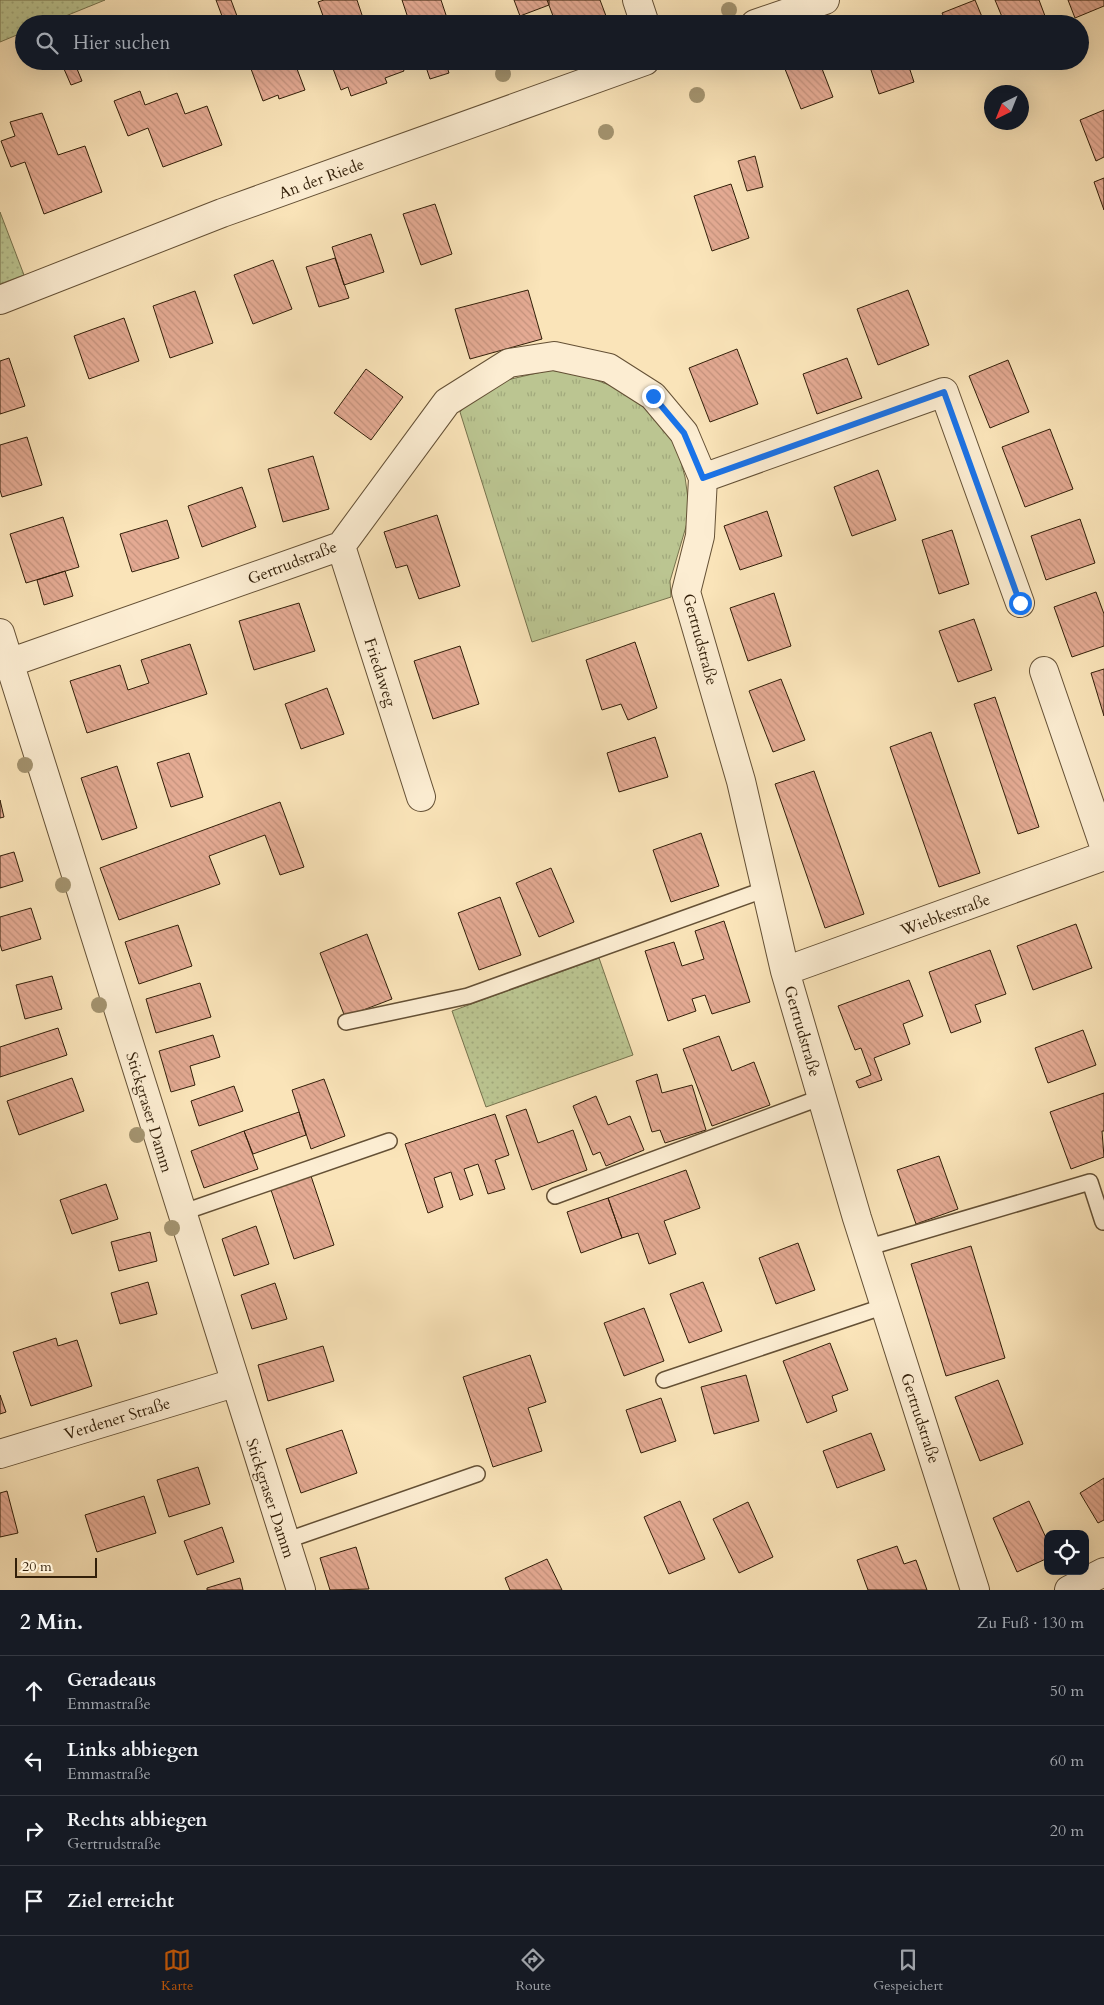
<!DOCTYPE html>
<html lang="de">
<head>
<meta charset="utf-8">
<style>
	:root { --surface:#171b24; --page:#242831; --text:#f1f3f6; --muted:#9ea1a6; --line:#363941; --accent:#b45309 }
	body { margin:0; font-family:Cardo,serif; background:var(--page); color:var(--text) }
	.controls { position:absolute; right:15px; bottom:15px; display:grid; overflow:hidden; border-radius:10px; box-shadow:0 5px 20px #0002 }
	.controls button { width:45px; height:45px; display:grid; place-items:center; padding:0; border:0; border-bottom:1px solid var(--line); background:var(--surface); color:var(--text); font:25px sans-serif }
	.compass { position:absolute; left:984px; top:85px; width:45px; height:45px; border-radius:50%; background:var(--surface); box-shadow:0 5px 20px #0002; rotate:223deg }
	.scale { position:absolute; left:15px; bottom:12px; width:82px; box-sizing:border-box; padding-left:5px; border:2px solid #321f09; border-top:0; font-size:14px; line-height:18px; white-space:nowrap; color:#321f09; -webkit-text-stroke:4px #fcedd2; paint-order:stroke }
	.stop { position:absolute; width:15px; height:15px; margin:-11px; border:4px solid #1a73e8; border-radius:50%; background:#fff }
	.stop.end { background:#1a73e8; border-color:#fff; box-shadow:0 1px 5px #0008 }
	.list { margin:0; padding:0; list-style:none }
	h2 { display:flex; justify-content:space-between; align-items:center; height:65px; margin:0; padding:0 20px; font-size:21px }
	h2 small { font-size:16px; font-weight:400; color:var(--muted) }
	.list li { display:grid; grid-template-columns:32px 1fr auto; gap:15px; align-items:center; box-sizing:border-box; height:70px; padding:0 20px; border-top:1px solid var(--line) }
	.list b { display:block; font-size:19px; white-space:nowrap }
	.list p { margin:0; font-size:16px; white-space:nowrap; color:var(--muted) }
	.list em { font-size:16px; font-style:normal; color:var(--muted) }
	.icon { flex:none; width:28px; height:28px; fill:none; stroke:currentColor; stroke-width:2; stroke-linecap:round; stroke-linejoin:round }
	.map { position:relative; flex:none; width:1104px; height:1590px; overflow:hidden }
	.search { position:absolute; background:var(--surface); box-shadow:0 5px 20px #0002; left:15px; right:15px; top:15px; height:55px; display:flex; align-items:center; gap:12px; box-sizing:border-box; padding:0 18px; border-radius:28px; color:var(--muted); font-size:19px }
	.sheet { height:345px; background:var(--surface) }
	nav { display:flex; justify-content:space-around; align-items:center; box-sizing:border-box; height:70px; border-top:1px solid var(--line); background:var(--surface); font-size:14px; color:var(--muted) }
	nav a { display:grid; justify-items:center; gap:2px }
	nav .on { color:var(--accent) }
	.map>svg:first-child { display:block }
	.grass { fill:url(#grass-dots); stroke:#76724d }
	.park { fill:url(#park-tufts); stroke:#76724d }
	.building { fill:url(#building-back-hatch); stroke:#321f09 }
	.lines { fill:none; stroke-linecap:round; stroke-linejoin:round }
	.lane-casing { stroke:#645035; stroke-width:18 }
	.street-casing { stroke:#645035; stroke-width:30 }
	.lane { stroke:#fcedd2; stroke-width:15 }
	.street { stroke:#fcedd2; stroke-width:28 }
	.tree { fill:#a3936f }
	.route { stroke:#1a73e8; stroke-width:6 }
	.labels { text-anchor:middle; stroke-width:4; stroke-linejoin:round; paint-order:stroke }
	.street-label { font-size:16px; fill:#321f09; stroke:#fcedd2 }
</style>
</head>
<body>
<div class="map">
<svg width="1104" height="1590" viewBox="0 0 1104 1590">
	<defs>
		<pattern id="grass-dots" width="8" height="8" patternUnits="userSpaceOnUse" patternTransform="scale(1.25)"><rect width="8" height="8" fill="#bbc591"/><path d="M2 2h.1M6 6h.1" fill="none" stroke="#a1a97c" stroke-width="1.8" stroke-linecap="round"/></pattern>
		<pattern id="park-tufts" width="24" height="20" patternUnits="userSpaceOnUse" patternTransform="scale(1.25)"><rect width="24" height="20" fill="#bbc591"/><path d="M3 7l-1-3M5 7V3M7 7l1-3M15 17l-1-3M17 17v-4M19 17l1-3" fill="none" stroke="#a1a97c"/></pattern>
		<pattern id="building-back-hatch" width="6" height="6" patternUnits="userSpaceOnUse" patternTransform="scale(1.25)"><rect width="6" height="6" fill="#e4aa93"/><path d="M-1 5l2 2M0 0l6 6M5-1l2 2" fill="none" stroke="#c4927d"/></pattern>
	</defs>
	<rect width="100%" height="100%" fill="#fae4b9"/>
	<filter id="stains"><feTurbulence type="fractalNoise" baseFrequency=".004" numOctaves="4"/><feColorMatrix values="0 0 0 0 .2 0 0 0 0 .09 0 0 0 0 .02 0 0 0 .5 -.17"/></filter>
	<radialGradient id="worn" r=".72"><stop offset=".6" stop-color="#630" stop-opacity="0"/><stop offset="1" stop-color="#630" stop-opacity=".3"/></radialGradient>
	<path class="grass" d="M 0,0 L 105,0 L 46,24 L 24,24 L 24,32 L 0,42 Z
		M 0,212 L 24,275 L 0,284 Z
		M 599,958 L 633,1055 L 486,1107 L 452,1011 Z"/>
	<path class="park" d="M 550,370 L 585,376 L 623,390 L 652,414 L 676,444 L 685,477 L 690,513 L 670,581 L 671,597 L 532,642 L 460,412 L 477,394 L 507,380 Z"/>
	<path class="building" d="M 216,0 L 231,0 L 240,24 L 225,24 Z
		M 324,0 L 357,0 L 365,24 L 326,24 L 318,2 Z
		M 402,0 L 441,0 L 449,24 L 410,24 Z
		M 514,0 L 549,0 L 549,5 L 520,16 Z
		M 547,0 L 600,0 L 609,24 L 556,24 Z
		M 975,0 L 985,24 L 947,24 L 942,13 Z
		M 995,0 L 1039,0 L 1048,24 L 1005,24 Z
		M 1068,0 L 1104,0 L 1104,6 L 1075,18 Z
		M 248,61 L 294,61 L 305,90 L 279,99 L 278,95 L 263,101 Z
		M 340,61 L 400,61 L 404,71 L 385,78 L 387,83 L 351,96 L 348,87 L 341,90 L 332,66 L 340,63 Z
		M 424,61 L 445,61 L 449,73 L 430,79 Z
		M 806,61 L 819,61 L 833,97 L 801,109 L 785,69 Z
		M 868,61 L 907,61 L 914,82 L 879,94 Z
		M 75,64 L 82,81 L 71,85 L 64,69 Z
		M 140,91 L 145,105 L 177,93 L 185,114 L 207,106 L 222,145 L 163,167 L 148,128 L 128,136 L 114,101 Z
		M 1104,110 L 1104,157 L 1096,161 L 1080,120 Z
		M 42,113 L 58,155 L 85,146 L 102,192 L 44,214 L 25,162 L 11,167 L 1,141 L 15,136 L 10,122 Z
		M 755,156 L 763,187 L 747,191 L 738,161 Z
		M 1104,178 L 1104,210 L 1094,182 Z
		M 731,184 L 749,238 L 712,251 L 694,196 Z
		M 435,204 L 452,254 L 421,265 L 403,214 Z
		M 371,234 L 384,272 L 344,285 L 332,247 Z
		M 335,258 L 349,298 L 319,307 L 306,267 Z
		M 273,260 L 292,309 L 253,324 L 234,275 Z
		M 528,290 L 542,339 L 470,359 L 455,309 Z
		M 908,290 L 929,345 L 878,365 L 857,309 Z
		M 195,291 L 213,343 L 170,358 L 153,306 Z
		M 124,318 L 139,361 L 89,379 L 74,336 Z
		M 737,349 L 758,404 L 710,422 L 689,368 Z
		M 9,358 L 25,406 L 0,414 L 0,361 Z
		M 847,358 L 862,398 L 817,414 L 803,374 Z
		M 1008,360 L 1029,412 L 990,428 L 969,376 Z
		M 366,369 L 403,397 L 371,440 L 334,413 Z
		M 1050,429 L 1073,489 L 1025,507 L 1002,447 Z
		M 27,437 L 42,485 L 2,497 L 0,490 L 0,445 Z
		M 313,456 L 329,509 L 283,522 L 268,469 Z
		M 878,470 L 896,520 L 852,536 L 834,487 Z
		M 242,487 L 256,527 L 202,547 L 188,506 Z
		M 767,511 L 782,556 L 740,570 L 724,526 Z
		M 437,515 L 460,586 L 419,599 L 407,565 L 396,568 L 384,532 Z
		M 63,517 L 79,567 L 26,583 L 10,534 Z
		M 1080,519 L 1095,563 L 1046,580 L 1031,536 Z
		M 167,520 L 179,558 L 132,572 L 120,534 Z
		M 952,530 L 969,584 L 939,594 L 922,540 Z
		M 65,571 L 73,596 L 44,605 L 37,580 Z
		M 1096,592 L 1104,614 L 1104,646 L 1072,657 L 1054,607 Z
		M 774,593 L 791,646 L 748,661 L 730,608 Z
		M 299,603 L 315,651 L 254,670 L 239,621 Z
		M 974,619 L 992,670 L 958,682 L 939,631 Z
		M 635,642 L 657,708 L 628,720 L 621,704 L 602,710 L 586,660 Z
		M 190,644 L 207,694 L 87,733 L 70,681 L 120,665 L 128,690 L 149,683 L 141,660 Z
		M 460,646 L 479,704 L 433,719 L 414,661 Z
		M 1104,669 L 1104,716 L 1091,673 Z
		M 781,679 L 805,740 L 773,752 L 749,691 Z
		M 327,688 L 344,734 L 301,749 L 285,704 Z
		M 995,697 L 1039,827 L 1018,834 L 974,704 Z
		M 931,732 L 980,873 L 939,887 L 890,747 Z
		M 655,737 L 668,777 L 619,792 L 607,753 Z
		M 189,753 L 203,797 L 171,807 L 157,763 Z
		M 117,766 L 137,828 L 102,840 L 81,778 Z
		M 814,771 L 864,914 L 825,928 L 775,784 Z
		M 0,800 L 4,817 L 0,818 Z
		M 280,802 L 304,867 L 280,875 L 265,835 L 209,856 L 220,884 L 119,920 L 100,868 Z
		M 701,833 L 719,886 L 671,902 L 653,850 Z
		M 14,852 L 23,881 L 0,888 L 0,856 Z
		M 551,868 L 574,922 L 539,937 L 516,883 Z
		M 500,897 L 521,955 L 479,970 L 458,913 Z
		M 31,908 L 41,939 L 2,951 L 0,944 L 0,917 Z
		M 724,921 L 750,1002 L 712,1014 L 705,995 L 692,999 L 696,1011 L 668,1021 L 645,951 L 674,942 L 682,966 L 704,959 L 695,931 Z
		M 1076,924 L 1092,968 L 1033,990 L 1017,946 Z
		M 178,925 L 192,966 L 139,984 L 125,942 Z
		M 367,934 L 392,999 L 345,1017 L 320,953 Z
		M 990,950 L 1006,994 L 975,1005 L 981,1022 L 951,1033 L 929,972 Z
		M 52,976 L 62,1009 L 25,1019 L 16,985 Z
		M 909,980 L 923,1016 L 903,1024 L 910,1044 L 874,1058 L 882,1080 L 859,1088 L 856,1081 L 871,1075 L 861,1048 L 855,1050 L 838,1006 Z
		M 200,983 L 211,1017 L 156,1033 L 146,999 Z
		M 58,1028 L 67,1055 L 0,1077 L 0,1047 Z
		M 1083,1030 L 1096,1065 L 1048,1083 L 1035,1048 Z
		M 213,1035 L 220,1057 L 190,1066 L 195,1085 L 171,1092 L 159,1051 Z
		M 719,1036 L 732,1071 L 754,1062 L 770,1105 L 712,1126 L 683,1049 Z
		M 657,1074 L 662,1093 L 692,1085 L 706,1130 L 665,1143 L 660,1130 L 652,1132 L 636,1081 Z
		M 72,1078 L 84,1111 L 19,1135 L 7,1101 Z
		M 324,1079 L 345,1136 L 311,1149 L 292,1090 Z
		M 234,1086 L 243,1111 L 199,1126 L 191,1101 Z
		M 1104,1093 L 1104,1131 L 1102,1131 L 1104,1157 L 1071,1169 L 1050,1112 Z
		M 596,1096 L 608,1125 L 630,1116 L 644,1150 L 606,1166 L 600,1152 L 593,1155 L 573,1106 Z
		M 526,1109 L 538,1143 L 573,1130 L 587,1170 L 532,1190 L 506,1116 Z
		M 299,1112 L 306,1135 L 253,1154 L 244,1131 Z
		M 495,1114 L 509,1155 L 495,1160 L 505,1189 L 488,1194 L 478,1164 L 464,1169 L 473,1195 L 460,1200 L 451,1172 L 434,1178 L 443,1207 L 428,1213 L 405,1144 Z
		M 244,1131 L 258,1169 L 204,1188 L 191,1151 Z
		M 939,1156 L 958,1209 L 916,1224 L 897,1170 Z
		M 686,1170 L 700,1208 L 664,1221 L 676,1254 L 649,1264 L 638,1233 L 622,1238 L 608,1198 Z
		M 311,1176 L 334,1245 L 294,1259 L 271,1190 Z
		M 106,1184 L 118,1219 L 72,1234 L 60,1200 Z
		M 608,1198 L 622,1238 L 581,1253 L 567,1212 Z
		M 256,1226 L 269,1264 L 234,1276 L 222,1239 Z
		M 150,1232 L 157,1261 L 119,1271 L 111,1242 Z
		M 798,1243 L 815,1290 L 776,1304 L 759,1258 Z
		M 971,1246 L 1005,1358 L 946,1376 L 911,1264 Z
		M 148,1282 L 157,1314 L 120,1324 L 111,1293 Z
		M 703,1282 L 722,1331 L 689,1343 L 670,1294 Z
		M 275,1283 L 287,1319 L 252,1329 L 241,1295 Z
		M 644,1308 L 664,1361 L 624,1376 L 604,1323 Z
		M 56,1338 L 58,1346 L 77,1340 L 92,1386 L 31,1406 L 13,1352 Z
		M 830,1343 L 848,1390 L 832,1396 L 837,1411 L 807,1423 L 783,1361 Z
		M 323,1346 L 334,1381 L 268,1401 L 258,1365 Z
		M 530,1355 L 546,1402 L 528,1408 L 542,1451 L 493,1467 L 463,1377 Z
		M 746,1375 L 759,1421 L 714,1434 L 701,1387 Z
		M 998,1380 L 1023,1444 L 980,1461 L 955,1397 Z
		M 0,1395 L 6,1412 L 0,1414 Z
		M 661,1398 L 676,1441 L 641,1453 L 626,1410 Z
		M 342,1430 L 357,1473 L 301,1493 L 286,1449 Z
		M 871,1433 L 885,1470 L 837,1488 L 823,1451 Z
		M 198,1467 L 210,1504 L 169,1517 L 157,1480 Z
		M 1104,1478 L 1104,1520 L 1098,1523 L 1080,1493 Z
		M 7,1491 L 18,1533 L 0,1537 L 0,1493 Z
		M 144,1496 L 156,1533 L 97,1552 L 85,1515 Z
		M 680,1501 L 705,1559 L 669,1574 L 644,1517 Z
		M 1029,1501 L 1048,1542 L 1048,1558 L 1017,1572 L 993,1518 Z
		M 748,1502 L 773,1557 L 739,1573 L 713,1519 Z
		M 222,1527 L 234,1562 L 197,1575 L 184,1541 Z
		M 897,1546 L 904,1564 L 916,1560 L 927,1590 L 868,1590 L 857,1560 Z
		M 356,1547 L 369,1589 L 330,1590 L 320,1558 Z
		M 547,1559 L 562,1590 L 510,1590 L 505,1578 Z
		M 240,1578 L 243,1590 L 207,1590 L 207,1588 Z"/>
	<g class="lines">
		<g class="lane-casing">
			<path id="lane" d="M 346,1022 L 468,996 L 766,889
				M 555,1196 L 822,1097
				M 181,1213 L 389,1141
				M 866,1248 L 1090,1182 L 1103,1222
				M 664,1380 L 885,1306
				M 285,1541 L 477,1474"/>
		</g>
		<g class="street-casing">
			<path id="street" d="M 637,0 L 645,24
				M 755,24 L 825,0
				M 0,300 L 222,213 L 645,61
				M 703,478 L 944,392 L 1020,603
				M 341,546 L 421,797
				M 0,633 L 301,1590
				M 9,663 L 341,546 L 447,402 L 509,363 L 554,356 L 609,368 L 653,396 L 684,433 L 703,478 L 700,536 L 686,592 L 741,781 L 785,971 L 857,1218 L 975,1590
				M 1044,671 L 1104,846
				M 785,971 L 1104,856
				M 0,1454 L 234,1383
				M 1069,1590 L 1104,1572"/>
		</g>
		<use href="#lane" class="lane"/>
		<use href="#street" class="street"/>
	</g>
	<g class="tree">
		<circle cx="729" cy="10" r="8"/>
		<circle cx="503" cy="74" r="8"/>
		<circle cx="697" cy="95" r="8"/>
		<circle cx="606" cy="132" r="8"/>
		<circle cx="25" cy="765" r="8"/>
		<circle cx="63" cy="885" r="8"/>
		<circle cx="99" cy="1005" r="8"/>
		<circle cx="137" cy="1135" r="8"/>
		<circle cx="172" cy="1228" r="8"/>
	</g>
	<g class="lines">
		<path class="route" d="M 653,396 L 684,433 L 703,478 L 944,392 L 1020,603"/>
	</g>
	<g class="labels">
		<g class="street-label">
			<text transform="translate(321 178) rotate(-20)" y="6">An der Riede</text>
			<text transform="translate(292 562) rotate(-21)" y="6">Gertrudstraße</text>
			<text transform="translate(701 639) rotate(75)" y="6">Gertrudstraße</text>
			<text transform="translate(381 672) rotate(72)" y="6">Friedaweg</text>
			<text transform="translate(945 914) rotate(-20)" y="6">Wiebkestraße</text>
			<text transform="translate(803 1031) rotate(74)" y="6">Gertrudstraße</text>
			<text transform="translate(150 1112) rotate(73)" y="6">Stickgraser Damm</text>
			<text transform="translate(117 1418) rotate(-17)" y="6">Verdener Straße</text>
			<text transform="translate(921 1418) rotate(72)" y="6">Gertrudstraße</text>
			<text transform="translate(271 1498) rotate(72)" y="6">Stickgraser Damm</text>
		</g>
	</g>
	<rect width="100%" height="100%" filter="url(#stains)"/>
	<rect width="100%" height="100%" fill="url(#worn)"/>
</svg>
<div class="controls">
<button><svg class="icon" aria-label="locate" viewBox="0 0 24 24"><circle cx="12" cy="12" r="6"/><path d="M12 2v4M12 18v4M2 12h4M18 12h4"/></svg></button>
</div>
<svg class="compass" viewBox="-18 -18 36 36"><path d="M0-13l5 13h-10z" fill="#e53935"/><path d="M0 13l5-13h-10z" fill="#9ea1a6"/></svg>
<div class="scale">20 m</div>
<div class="stop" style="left:1020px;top:603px"></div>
<div class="stop end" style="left:653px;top:396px"></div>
<div class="search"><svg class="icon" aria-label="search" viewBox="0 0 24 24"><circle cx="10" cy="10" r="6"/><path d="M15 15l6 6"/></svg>Hier suchen</div>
</div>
<section class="sheet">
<h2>2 Min.<small>Zu Fuß · 130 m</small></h2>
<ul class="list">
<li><svg class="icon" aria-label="ahead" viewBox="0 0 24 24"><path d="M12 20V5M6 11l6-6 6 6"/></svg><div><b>Geradeaus</b><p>Emmastraße</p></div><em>50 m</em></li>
<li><svg class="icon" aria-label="left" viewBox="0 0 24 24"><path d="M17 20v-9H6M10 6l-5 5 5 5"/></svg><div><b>Links abbiegen</b><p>Emmastraße</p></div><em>60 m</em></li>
<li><svg class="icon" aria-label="right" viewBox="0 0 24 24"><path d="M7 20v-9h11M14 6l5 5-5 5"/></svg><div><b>Rechts abbiegen</b><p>Gertrudstraße</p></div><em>20 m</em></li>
<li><svg class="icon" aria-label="arrive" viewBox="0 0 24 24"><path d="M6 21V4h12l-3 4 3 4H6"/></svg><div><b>Ziel erreicht</b></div></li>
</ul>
</section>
<nav>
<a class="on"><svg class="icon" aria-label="map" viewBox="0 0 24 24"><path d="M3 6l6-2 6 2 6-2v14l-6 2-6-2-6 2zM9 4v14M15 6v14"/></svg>Karte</a>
<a><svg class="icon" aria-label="directions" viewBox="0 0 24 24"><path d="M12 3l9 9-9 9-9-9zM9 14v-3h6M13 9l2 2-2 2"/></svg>Route</a>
<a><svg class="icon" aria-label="saved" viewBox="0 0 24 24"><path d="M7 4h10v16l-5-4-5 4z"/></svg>Gespeichert</a>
</nav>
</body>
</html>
